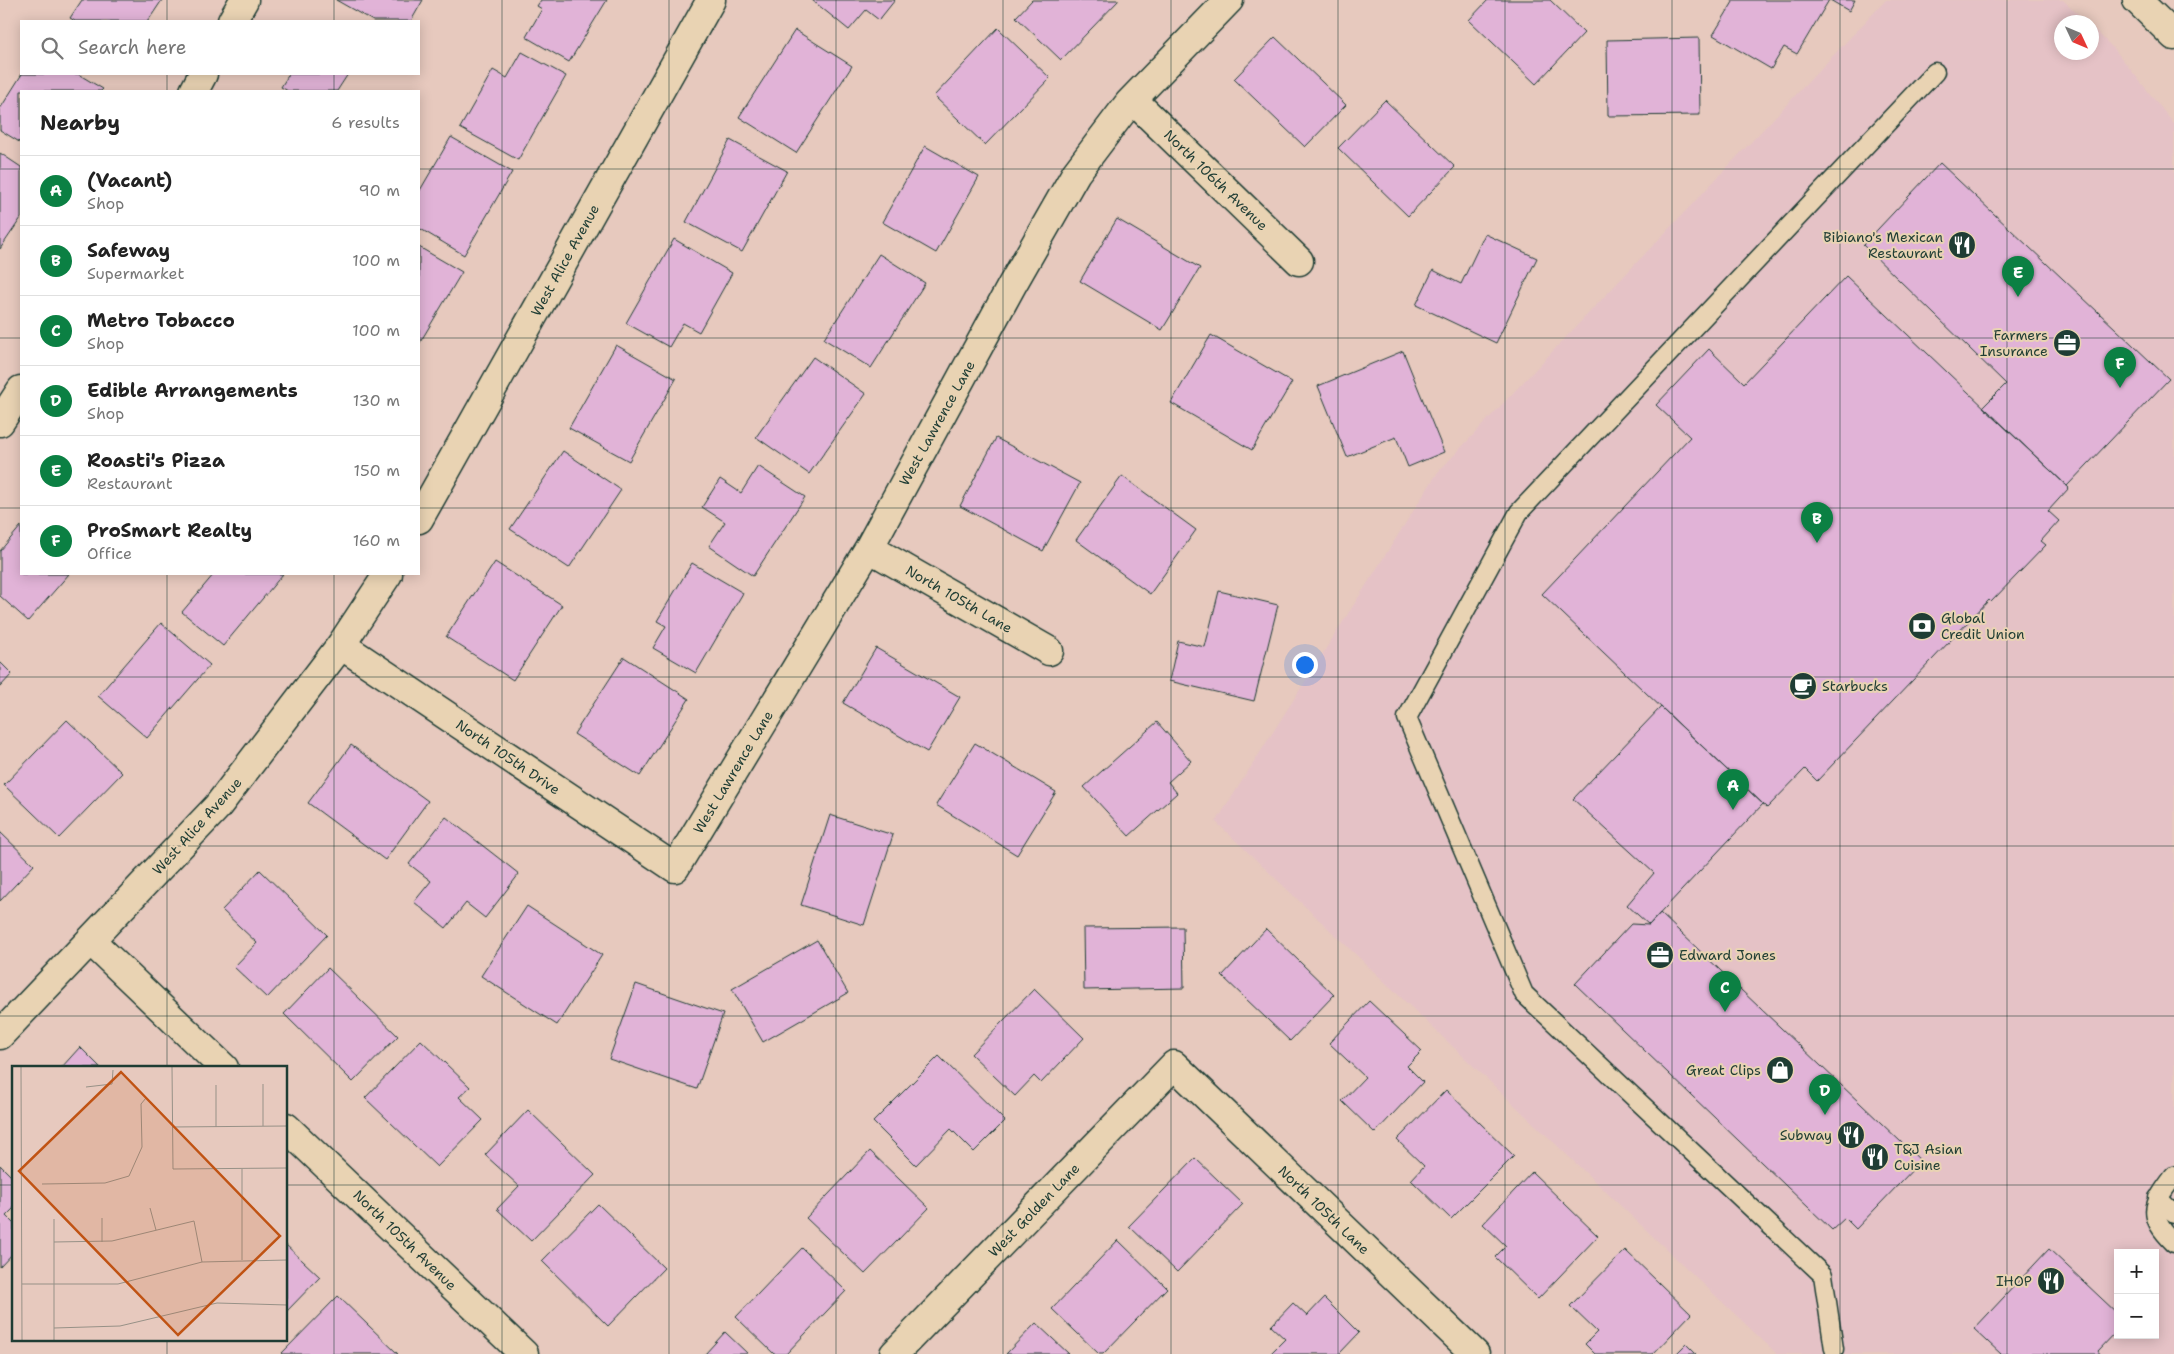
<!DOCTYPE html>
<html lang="en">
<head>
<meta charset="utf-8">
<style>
	:root { --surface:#fff; --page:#f6f6f6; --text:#222; --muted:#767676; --line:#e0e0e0; --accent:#0b8043 }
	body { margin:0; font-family:"Shantell Sans",sans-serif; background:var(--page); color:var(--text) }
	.controls { position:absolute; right:15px; bottom:15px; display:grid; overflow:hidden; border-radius:0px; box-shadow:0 2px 12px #0003 }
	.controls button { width:45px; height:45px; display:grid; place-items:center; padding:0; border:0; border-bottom:1px solid var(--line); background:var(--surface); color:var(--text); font:25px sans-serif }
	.compass { position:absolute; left:2054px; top:15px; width:45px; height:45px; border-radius:50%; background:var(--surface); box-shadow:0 2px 12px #0003; rotate:134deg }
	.you { position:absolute; left:1304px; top:664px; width:18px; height:18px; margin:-12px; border:4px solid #fff; border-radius:50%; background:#1a73e8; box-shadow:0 0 0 8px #1a73e833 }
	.badge { display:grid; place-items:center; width:32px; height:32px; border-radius:50%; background:var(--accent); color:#fff; font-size:16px; font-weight:700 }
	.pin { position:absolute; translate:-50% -41px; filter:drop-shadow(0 1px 2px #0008) }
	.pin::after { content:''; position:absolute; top:26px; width:18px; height:15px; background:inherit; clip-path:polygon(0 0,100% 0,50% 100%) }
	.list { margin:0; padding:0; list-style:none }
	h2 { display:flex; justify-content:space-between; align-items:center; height:65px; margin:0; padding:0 20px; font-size:21px }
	h2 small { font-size:16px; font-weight:400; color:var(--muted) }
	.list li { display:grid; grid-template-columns:32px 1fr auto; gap:15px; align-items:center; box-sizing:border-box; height:70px; padding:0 20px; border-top:1px solid var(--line) }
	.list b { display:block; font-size:19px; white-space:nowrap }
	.list p { margin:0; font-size:16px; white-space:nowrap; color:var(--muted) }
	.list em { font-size:16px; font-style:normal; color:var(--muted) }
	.icon { flex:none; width:28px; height:28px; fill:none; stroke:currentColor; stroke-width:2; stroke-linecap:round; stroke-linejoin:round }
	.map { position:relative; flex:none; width:2174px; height:1354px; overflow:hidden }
	.search { position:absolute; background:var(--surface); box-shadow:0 2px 12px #0003; left:20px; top:20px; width:400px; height:55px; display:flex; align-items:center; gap:12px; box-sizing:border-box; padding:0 18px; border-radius:0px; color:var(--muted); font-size:19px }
	.panel { position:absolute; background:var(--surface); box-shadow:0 2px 12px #0003; left:20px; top:90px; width:400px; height:485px; border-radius:0px }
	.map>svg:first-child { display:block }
	.built { fill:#e5c2c6; fill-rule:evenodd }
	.building { fill:#e1b3d7; stroke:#1f3d34 }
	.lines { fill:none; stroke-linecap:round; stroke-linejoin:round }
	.lane-casing { stroke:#1f3d34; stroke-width:21 }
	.street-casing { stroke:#1f3d34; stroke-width:31 }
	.secondary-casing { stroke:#1f3d34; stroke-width:31 }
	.lane { stroke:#e9d3b3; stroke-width:18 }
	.street { stroke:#e9d3b3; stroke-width:28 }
	.secondary { stroke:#e9d3b3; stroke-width:28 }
	.grid { fill:none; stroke:#1f3d34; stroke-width:1; stroke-opacity:0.55 }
	.labels { text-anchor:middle; stroke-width:4; stroke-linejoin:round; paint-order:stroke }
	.street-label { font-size:14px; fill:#1f3d34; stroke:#e9d3b3 }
	.poi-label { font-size:14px; fill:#1f3d34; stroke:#e9d3b3; text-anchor:end }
	.inset-road { fill:none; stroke:#979187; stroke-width:1 }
	.view { fill:#c05314; fill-opacity:0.15; stroke:#c05314; stroke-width:2.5 }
	.inset-edge { fill:none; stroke:#1f3d34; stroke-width:2.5 }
</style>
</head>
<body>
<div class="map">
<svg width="2174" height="1354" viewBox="0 0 2174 1354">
	<rect width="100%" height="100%" fill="#e7c9be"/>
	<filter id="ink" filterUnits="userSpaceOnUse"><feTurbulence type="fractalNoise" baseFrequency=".02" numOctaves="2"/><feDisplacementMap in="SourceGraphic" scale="10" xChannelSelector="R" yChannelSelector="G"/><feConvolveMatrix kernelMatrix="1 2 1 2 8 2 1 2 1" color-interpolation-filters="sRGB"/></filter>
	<g filter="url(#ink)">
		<path class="built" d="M 1886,0 L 2063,0 L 2086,22 L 2062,22 L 2062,52 L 2092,52 L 2092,27 L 2115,50 L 2174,124 L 2174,1354 L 1777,1354 L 1216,822 L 1438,472 ZM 2118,1253 L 2155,1253 L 2155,1335 L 2118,1335 Z"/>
		<path class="building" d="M 82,0 L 162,0 L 148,21 L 75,21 L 70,18 Z
			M 336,0 L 423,0 L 411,21 L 373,21 Z
			M 541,0 L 607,0 L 569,62 L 526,37 L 542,9 L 537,6 Z
			M 812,0 L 895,0 L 879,20 L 866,10 L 849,30 Z
			M 1032,0 L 1119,0 L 1061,60 L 1016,17 Z
			M 1488,0 L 1550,0 L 1584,33 L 1536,84 L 1469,20 Z
			M 1731,0 L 1829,0 L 1797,54 L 1784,47 L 1771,69 L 1713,35 L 1733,2 Z
			M 1830,0 L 1855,0 L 1849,11 Z
			M 998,28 L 1050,78 L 985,145 L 934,96 Z
			M 795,30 L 852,66 L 796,153 L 739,117 Z
			M 1275,37 L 1346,105 L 1305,147 L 1234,79 Z
			M 1699,38 L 1700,115 L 1608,116 L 1607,40 Z
			M 522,52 L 566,76 L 518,160 L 460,128 L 493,70 L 507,78 Z
			M 22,74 L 78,74 L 103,89 L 101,91 L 21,91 L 21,143 L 0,130 L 0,109 Z
			M 289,74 L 348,74 L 337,91 L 288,91 L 281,87 Z
			M 1385,100 L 1455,167 L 1408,216 L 1338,148 Z
			M 451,137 L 512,172 L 464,255 L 419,228 L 419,192 Z
			M 730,140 L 787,171 L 742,252 L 686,222 Z
			M 925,146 L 979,177 L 936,253 L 882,222 Z
			M 0,153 L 21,167 L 21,218 L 0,249 Z
			M 1940,163 L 2169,379 L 2067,486 L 1983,407 L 2006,384 L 1863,245 Z
			M 1117,219 L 1200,268 L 1162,330 L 1080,281 Z
			M 1485,234 L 1537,258 L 1496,343 L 1416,305 L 1433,270 L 1461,284 Z
			M 674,239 L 732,273 L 699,332 L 683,323 L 669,347 L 626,323 Z
			M 419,247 L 462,272 L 419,344 Z
			M 879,254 L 925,283 L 871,368 L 824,339 Z
			M 1846,276 L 2069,488 L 2048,511 L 2059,521 L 2041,541 L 2046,545 L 1991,602 L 1989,600 L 1817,781 L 1805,769 L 1767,808 L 1542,594 L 1690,437 L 1656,405 L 1709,349 L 1744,383 Z
			M 1211,335 L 1292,382 L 1252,450 L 1171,403 Z
			M 616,345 L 676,379 L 629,461 L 569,428 Z
			M 1403,351 L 1444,452 L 1408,467 L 1396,437 L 1347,457 L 1318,386 Z
			M 813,357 L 866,394 L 809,474 L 756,437 Z
			M 996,438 L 1080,483 L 1043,551 L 960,506 Z
			M 563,451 L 621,490 L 569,568 L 510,529 Z
			M 758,466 L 805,497 L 753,576 L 709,546 L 725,522 L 702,507 L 720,479 L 741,493 Z
			M 1122,476 L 1196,530 L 1150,594 L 1076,540 Z
			M 21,526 L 21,574 L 69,574 L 28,621 L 0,596 L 0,551 Z
			M 495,562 L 562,605 L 513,680 L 446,637 Z
			M 692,563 L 743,593 L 696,673 L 653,648 L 666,626 L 657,621 Z
			M 214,574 L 283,574 L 223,646 L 182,612 Z
			M 1219,591 L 1278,605 L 1254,701 L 1169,681 L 1178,641 L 1205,647 Z
			M 161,623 L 210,665 L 147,738 L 98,696 Z
			M 876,648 L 960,697 L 927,752 L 843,703 Z
			M 624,657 L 689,699 L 640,776 L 574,734 Z
			M 0,662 L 12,674 L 0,687 Z
			M 1661,707 L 1763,804 L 1649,925 L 1627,905 L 1654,873 L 1573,799 Z
			M 67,720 L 122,773 L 59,838 L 4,785 Z
			M 1157,722 L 1191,761 L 1168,782 L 1177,793 L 1129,836 L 1084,787 Z
			M 975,743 L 1056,792 L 1017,855 L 936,805 Z
			M 351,745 L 428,801 L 385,860 L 308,803 Z
			M 830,815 L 893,835 L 864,925 L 801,905 Z
			M 446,817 L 519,874 L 485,918 L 466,903 L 446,928 L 414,902 L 431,881 L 409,864 Z
			M 0,832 L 34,865 L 0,901 Z
			M 260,870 L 327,935 L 267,998 L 234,967 L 257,943 L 222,910 Z
			M 527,906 L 602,955 L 557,1025 L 481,976 Z
			M 1660,913 L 1921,1161 L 1856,1229 L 1845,1218 L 1832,1230 L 1575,984 L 1631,924 L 1649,925 Z
			M 1183,927 L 1184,988 L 1084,990 L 1083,928 Z
			M 1266,929 L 1334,995 L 1290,1041 L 1222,976 Z
			M 817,940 L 848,993 L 763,1042 L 732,989 Z
			M 328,968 L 398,1036 L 353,1082 L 284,1014 Z
			M 636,984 L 723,1014 L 697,1089 L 609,1059 Z
			M 1034,989 L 1084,1038 L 1041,1083 L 1034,1076 L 1015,1096 L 971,1054 Z
			M 1369,1001 L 1422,1051 L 1407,1066 L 1423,1082 L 1375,1133 L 1342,1101 L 1365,1077 L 1329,1043 Z
			M 421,1040 L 470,1087 L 459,1097 L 483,1120 L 437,1167 L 365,1098 Z
			M 80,1047 L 101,1068 L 61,1068 Z
			M 939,1056 L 1005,1121 L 974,1152 L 951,1129 L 916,1165 L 873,1122 Z
			M 1446,1090 L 1514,1156 L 1451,1219 L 1411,1180 L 1424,1166 L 1397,1140 Z
			M 528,1110 L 595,1175 L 531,1241 L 497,1209 L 519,1186 L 485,1155 Z
			M 870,1151 L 929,1208 L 865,1274 L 806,1218 Z
			M 1195,1158 L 1243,1204 L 1177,1272 L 1129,1226 Z
			M 0,1165 L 14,1179 L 14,1208 L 6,1216 L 14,1224 L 14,1252 L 0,1267 Z
			M 1532,1172 L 1598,1236 L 1538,1299 L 1495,1257 L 1506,1246 L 1483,1224 Z
			M 598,1204 L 664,1268 L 608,1326 L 542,1261 Z
			M 1118,1240 L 1167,1288 L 1103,1354 L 1099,1354 L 1052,1309 Z
			M 286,1245 L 320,1277 L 286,1312 Z
			M 802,1248 L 846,1291 L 786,1354 L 774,1354 L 736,1317 Z
			M 2049,1249 L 2118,1314 L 2118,1330 L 2098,1351 L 2100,1354 L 2001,1354 L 1974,1329 Z
			M 1625,1250 L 1691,1314 L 1653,1354 L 1595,1354 L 1585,1344 L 1597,1332 L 1570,1306 Z
			M 338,1296 L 398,1354 L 281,1354 Z
			M 1324,1298 L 1359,1333 L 1339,1354 L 1270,1354 L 1285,1339 L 1271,1326 L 1293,1303 L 1307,1316 Z
			M 1036,1323 L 1069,1354 L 1006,1354 Z
			M 725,1332 L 748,1354 L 705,1354 Z
			M 1686,1344 L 1696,1354 L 1676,1354 Z"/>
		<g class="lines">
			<g class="lane-casing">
				<path id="lane" d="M 2174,1176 C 2152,1205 2146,1215 2174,1243
					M 2158,1198 L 2174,1214
					M 1834,1349 L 1823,1275 L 1524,994 L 1407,718 L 1519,512 L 1935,72"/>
			</g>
			<g class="street-casing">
				<path id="street" d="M 232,21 L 244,0
					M 194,91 L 203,74
					M 1133,100 L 1299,261
					M 0,422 L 21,390
					M 419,519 L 711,0
					M 869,548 L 1049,651
					M 341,645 L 675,868 L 869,548 L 1012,285 L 1076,173 L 1129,103 L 1229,0
					M 91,941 L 224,1068
					M 0,1035 L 217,807 L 341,645 L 388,574
					M 286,1127 L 524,1354
					M 894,1354 L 1174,1065 L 1475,1354"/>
			</g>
			<g class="secondary-casing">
				<path id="secondary" d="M 2137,0 L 2174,36"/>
			</g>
			<use href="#lane" class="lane"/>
			<use href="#street" class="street"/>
			<use href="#secondary" class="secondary"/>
		</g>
	</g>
	<path class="grid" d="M 167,0 L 167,21M 334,0 L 334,21M 502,0 L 502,1354M 669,0 L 669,1354M 836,0 L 836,1354M 1003,0 L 1003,1354M 1171,0 L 1171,1354M 1338,0 L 1338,1354M 1505,0 L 1505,1354M 1672,0 L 1672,1354M 1840,0 L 1840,1354M 2007,0 L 2007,1354M 167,74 L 167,91M 334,74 L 334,91M 0,169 L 21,169M 419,169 L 2174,169M 0,338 L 21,338M 419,338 L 2174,338M 0,508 L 21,508M 419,508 L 2174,508M 167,574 L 167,1068M 334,574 L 334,1354M 0,677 L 2174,677M 0,846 L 2174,846M 0,1016 L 2174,1016M 0,1185 L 14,1185M 286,1185 L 2174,1185M 167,1340 L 167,1354"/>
	<defs>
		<g id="restaurant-disc" transform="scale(1.4375)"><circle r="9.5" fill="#1f3d34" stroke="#e9d3b3"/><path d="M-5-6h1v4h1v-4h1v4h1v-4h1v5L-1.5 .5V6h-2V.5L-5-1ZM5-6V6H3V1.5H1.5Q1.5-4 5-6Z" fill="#fff"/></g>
		<g id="office-disc" transform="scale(1.4375)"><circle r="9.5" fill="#1f3d34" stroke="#e9d3b3"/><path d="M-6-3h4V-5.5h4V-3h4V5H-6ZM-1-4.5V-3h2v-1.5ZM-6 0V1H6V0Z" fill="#fff"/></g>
		<g id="bank-disc" transform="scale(1.4375)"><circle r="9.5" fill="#1f3d34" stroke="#e9d3b3"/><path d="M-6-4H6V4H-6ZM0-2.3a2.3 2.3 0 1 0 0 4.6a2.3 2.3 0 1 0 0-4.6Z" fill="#fff"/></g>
		<g id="cafe-disc" transform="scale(1.4375)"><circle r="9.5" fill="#1f3d34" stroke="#e9d3b3"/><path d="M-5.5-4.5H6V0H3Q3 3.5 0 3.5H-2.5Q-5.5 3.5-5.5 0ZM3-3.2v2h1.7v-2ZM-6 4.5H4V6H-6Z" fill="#fff"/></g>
		<g id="shop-disc" transform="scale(1.4375)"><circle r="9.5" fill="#1f3d34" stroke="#e9d3b3"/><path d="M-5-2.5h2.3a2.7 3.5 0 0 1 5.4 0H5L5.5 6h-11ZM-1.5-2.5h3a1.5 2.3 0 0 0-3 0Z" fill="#fff"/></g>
	</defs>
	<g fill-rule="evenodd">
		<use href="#restaurant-disc" x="1962" y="245"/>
		<use href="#office-disc" x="2067" y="343"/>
		<use href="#bank-disc" x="1922" y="626"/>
		<use href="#cafe-disc" x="1803" y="686"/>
		<use href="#office-disc" x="1660" y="955"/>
		<use href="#shop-disc" x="1780" y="1070"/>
		<use href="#restaurant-disc" x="1851" y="1135"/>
		<use href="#restaurant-disc" x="1875" y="1157"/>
		<use href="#restaurant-disc" x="2051" y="1281"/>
	</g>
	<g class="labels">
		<g class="street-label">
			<text transform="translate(1216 180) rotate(44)" y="5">North 106th Avenue</text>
			<text transform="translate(565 260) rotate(-61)" y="5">West Alice Avenue</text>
			<text transform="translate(937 423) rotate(-61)" y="5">West Lawrence Lane</text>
			<text transform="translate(959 599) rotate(30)" y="5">North 105th Lane</text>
			<text transform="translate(508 757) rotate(34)" y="5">North 105th Drive</text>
			<text transform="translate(733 772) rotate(-59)" y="5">West Lawrence Lane</text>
			<text transform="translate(197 826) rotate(-48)" y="5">West Alice Avenue</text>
			<text transform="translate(1034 1210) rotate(-46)" y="5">West Golden Lane</text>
			<text transform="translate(1324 1210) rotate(44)" y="5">North 105th Lane</text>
			<text transform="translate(405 1240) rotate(44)" y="5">North 105th Avenue</text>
		</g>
		<g class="poi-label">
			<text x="1943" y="242">Bibiano's Mexican<tspan x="1943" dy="16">Restaurant</tspan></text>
			<text x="2048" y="340">Farmers<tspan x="2048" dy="16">Insurance</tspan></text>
			<text x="1941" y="623" text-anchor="start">Global<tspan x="1941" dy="16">Credit Union</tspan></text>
			<text x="1822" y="691" text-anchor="start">Starbucks</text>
			<text x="1679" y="960" text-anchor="start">Edward Jones</text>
			<text x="1761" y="1075">Great Clips</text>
			<text x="1832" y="1140">Subway</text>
			<text x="1894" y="1154" text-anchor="start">T&amp;J Asian<tspan x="1894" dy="16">Cuisine</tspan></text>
			<text x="2032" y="1286">IHOP</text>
		</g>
	</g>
	<g transform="translate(12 1066)">
		<rect width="275" height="275" fill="#e7c9be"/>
		<path class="inset-road" d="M 9,1 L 10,274M 160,1 L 161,103 L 275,102M 251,18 L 251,60M 204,19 L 204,61M 74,21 L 100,18 L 101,4M 160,61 L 275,60M 230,103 L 230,194M 30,118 L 93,117 L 117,110 L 130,81 L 129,38 L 134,32M 138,142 L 144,164M 90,152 L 90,176M 42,153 L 42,274M 42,176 L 100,175 L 182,155 L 190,196M 10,218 L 106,218 L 190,196 L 275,194M 42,262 L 108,260 L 205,237 L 275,239"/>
		<path class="view" d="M 109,6 L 268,170 L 166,269 L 7,105 Z"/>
		<rect width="275" height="275" class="inset-edge"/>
	</g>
</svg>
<div class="controls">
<button>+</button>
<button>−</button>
</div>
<svg class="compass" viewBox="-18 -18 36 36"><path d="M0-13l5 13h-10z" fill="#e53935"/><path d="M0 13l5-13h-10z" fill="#767676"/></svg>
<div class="you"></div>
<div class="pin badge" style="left:1733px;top:810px">A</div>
<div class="pin badge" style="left:1817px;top:543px">B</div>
<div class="pin badge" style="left:1725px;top:1012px">C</div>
<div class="pin badge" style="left:1825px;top:1115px">D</div>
<div class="pin badge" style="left:2018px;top:297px">E</div>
<div class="pin badge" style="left:2120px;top:388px">F</div>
<div class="search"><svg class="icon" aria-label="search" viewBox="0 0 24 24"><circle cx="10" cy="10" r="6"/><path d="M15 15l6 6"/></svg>Search here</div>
<section class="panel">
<h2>Nearby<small>6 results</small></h2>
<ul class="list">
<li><span class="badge">A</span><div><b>(Vacant)</b><p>Shop</p></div><em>90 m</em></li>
<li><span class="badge">B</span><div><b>Safeway</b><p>Supermarket</p></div><em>100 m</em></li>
<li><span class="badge">C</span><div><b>Metro Tobacco</b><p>Shop</p></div><em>100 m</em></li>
<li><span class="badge">D</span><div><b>Edible Arrangements</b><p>Shop</p></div><em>130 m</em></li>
<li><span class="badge">E</span><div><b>Roasti's Pizza</b><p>Restaurant</p></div><em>150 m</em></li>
<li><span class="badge">F</span><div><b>ProSmart Realty</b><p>Office</p></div><em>160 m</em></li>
</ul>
</section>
</div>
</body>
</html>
